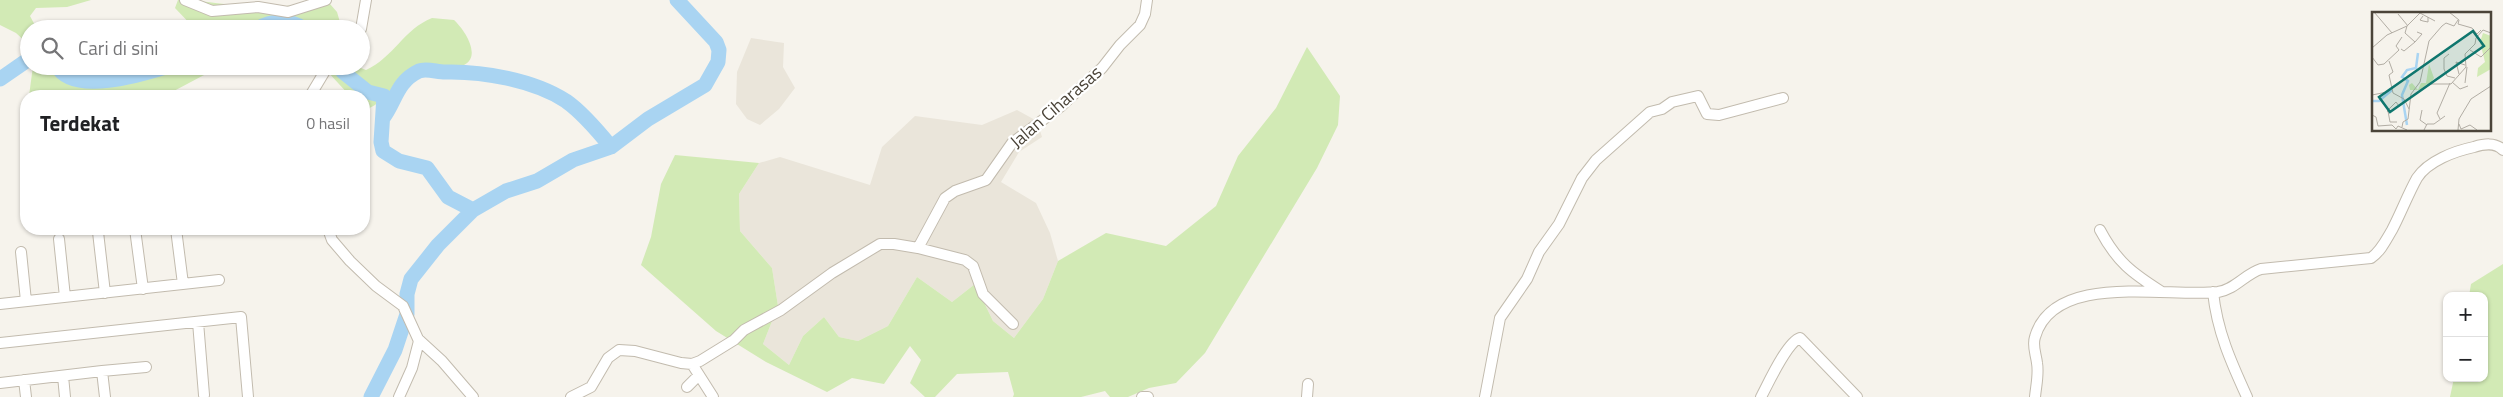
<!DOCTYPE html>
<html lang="id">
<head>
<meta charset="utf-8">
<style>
	:root { --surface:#fff; --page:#f2f2f2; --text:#202124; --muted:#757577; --line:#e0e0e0 }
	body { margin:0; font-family:"Titillium Web",sans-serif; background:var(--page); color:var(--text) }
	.controls { position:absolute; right:15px; bottom:15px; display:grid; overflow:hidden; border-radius:10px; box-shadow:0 1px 4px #0004 }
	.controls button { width:45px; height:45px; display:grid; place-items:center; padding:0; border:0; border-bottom:1px solid var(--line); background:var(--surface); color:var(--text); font:25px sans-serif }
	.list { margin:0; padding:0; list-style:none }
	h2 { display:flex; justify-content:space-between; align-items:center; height:65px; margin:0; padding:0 20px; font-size:21px }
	h2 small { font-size:16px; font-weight:400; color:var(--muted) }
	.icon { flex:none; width:28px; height:28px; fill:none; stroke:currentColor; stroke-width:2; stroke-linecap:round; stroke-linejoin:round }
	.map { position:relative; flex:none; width:2503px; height:397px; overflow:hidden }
	.search { position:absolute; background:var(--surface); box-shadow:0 1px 4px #0004; left:20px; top:20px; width:350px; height:55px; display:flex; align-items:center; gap:12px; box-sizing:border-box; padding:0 18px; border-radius:28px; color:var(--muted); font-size:19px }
	.panel { position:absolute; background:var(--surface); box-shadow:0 1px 4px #0004; left:20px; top:90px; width:350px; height:145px; border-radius:20px }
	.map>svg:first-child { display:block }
	.residential { fill:#eae5da }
	.green { fill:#d2eab5 }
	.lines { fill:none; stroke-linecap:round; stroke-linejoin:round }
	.river { stroke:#a9d4f2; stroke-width:15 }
	.minor-casing { stroke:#c2bbae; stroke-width:12 }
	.minor { stroke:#fff; stroke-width:10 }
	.labels { text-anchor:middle; stroke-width:4.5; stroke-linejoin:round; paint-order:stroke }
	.street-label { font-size:18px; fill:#4b4439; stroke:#fff }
	.inset-river { fill:none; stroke:#a9d4f2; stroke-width:2.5 }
	.inset-road { fill:none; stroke:#b2ada4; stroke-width:1 }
	.view { fill:#0f766e; fill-opacity:0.15; stroke:#0f766e; stroke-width:2.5 }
	.inset-edge { fill:none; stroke:#4b4439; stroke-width:2.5 }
</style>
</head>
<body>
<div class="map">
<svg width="2503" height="397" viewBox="0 0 2503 397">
	<rect width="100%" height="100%" fill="#f6f3ec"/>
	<path class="residential" d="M 751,38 L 784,43 L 783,67 L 795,88 L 779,109 L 760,125 L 747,119 L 736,104 L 737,72 Z
		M 1017,110 L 1037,121 L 1042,137 L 1019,152 L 1001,182 L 1036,203 L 1050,233 L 1058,261 L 1043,299 L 1014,338 L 993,321 L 975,284 L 952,302 L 917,277 L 888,326 L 858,341 L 839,337 L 824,317 L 803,336 L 789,365 L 763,344 L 778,306 L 772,268 L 740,231 L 739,194 L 759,163 L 780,157 L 870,185 L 882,147 L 915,116 L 982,125 Z"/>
	<path class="green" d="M 0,0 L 91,0 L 67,7 L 36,8 L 30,16 L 37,29 L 29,29 L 29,45 L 16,33 L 0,25 Z
		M 178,0 C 205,0 230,6 256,7 C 281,8 305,3 330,4 L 337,12 L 342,29 L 304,29 L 299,26 L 299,29 L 195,29 L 175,8 Z
		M 432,18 L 454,20 C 465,30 485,60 459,67 C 450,69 440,66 431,65 C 412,64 396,76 389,94 C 380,98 379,105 367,109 L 364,107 L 364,96 L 350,96 L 327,71 C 340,65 353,64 366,70 C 393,58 404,29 432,18 Z
		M 1307,47 L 1340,96 L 1338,125 L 1317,168 L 1205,353 L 1176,383 L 1149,388 L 1128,397 L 1110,397 L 1105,391 L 1081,397 L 1013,397 L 1014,394 L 1008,372 L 957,374 L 935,397 L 925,397 L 910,383 L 921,360 L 910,346 L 884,384 L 852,378 L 827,392 L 766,362 L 716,331 L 641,265 L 651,237 L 661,184 L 675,155 L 759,163 L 739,194 L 740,231 L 772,268 L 778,306 L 763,344 L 789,365 L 803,336 L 824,317 L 839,337 L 858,341 L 888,326 L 917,277 L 952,302 L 975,284 L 993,321 L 1014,338 L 1043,299 L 1058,261 L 1106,233 L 1166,246 L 1216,206 L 1238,156 L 1276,108 Z
		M 33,66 L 221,66 L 172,92 L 152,91 L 113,96 L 80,96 L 56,93 L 46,96 L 29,96 Z
		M 2503,264 L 2503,397 L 2450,397 L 2454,378 L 2484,378 L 2484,296 L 2469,296 L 2471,284 Z"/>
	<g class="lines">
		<path class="river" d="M 257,29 C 271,20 290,19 304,29
			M 57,66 C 73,96 143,74 169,66
			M 343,72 L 368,92 L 384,96 L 381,142 L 383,151 L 399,161 L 427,168 L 448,197 L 473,210
			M 0,79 L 29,59
			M 383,118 C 396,101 396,82 419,71 C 426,68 437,72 445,72 C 482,71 534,80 566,101 C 583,113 598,131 611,147
			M 371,397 L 395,350 L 407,314 L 407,294 L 411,279 L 438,245 L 473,210 L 506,191 L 537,181 L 573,160 L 611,147 L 648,119 L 705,85 L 718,62 L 719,50 L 716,42 L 677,0"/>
		<g class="minor-casing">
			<path id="minor" d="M 185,0 L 212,11 L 258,7 L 288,12 L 326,0
				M 361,29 L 366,0
				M 310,96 L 328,66
				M 135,229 L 143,289
				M 176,229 L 183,284
				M 328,229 L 332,240 L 350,261 L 376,286 L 403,306 L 419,341 L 412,368 L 399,397
				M 2100,230 C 2117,262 2132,273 2162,292
				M 98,232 L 105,293
				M 59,239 L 65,297
				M 918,248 L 945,198 L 955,191 L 986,180 L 1012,143 L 1060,107 L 1102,68 L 1120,45 L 1140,25 L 1145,14 L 1147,0
				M 21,252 L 26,301
				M 2213,292 C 2217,331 2231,362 2247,397
				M 0,304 L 219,280
				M 198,322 L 204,395
				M 418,339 L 442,361 L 473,397
				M 0,343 L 241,317 L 248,397
				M 692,364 L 713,397
				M 102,371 L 146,367
				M 63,376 L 65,397
				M 24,380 L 26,397
				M 0,383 L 102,371 L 105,397
				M 687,387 L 699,375
				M 571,397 L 591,387 L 608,358 L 619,350 L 635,351 L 681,363 L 692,364 L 700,361 L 734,340 L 744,330 L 781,310 L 832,273 L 880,244 L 894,244 L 918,248 L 965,260 L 973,266 L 983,294 L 1013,324
				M 1142,397 L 1148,397
				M 1307,397 L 1308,384
				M 1485,397 L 1500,318 L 1527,279 L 1539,252 L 1559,224 L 1582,178 L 1596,160 L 1650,112 L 1662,109 L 1672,102 L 1698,96 L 1707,114 L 1719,115 L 1783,98
				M 1761,397 C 1768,384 1787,342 1800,338 L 1857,397
				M 2035,397 C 2036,386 2039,374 2037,363 C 2036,354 2032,346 2035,337 C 2054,271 2169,298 2218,292 C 2236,289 2245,274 2261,269 L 2371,258 C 2381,251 2386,240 2392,230 C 2401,213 2408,194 2417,178 C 2428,161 2455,151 2474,147 C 2484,144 2495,142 2503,150"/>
		</g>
		<use href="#minor" class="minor"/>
	</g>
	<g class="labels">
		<g class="street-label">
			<text transform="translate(1056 107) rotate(-41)" y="6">Jalan Ciharasas</text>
		</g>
	</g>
	<g transform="translate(2372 12)">
		<rect width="119" height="119" fill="#f6f3ec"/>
		<path d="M 111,21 L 119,24 L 119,57 L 105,65 L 106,56 L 113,50 L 108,30 ZM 57,52 L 62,66 L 57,74 L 55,72 L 48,78 L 38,78 L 37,73 L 40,71 L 46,78 L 49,71 L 54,71 Z" fill="#d2eab5"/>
		<path class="inset-river" d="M 0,89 L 7,89 L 20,78M 35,113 L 30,83 L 36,69 L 30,65 L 35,58 L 44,56 L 46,41"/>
		<path class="inset-road" d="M 2,0 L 20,21M 77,0 L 87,8 L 86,12 L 100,16 L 105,22 L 109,18M 48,1 L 63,9M 26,2 L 36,14M 51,4 L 48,8 L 51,9 L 56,10 L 56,5M 35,14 L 33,21 L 43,30 L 50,22 L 45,20M 0,36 L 15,23 L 35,14 L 49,0M 29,37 L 32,39 L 43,30M 98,38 L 109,45 L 119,35M 77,42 L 72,46 L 72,57 L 75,64 L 83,66M 0,45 L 6,53 L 12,52 L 27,38 L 24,34 L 30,25M 17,49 L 21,60 L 17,63 L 21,81 L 32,87 L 37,97M 87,62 L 84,50 L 93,53M 80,70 L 88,77 L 96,74M 93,71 L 95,55M 59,72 L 79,72 L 94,55 L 93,42 L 103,32 L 104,26 L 111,18 L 119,21M 0,83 L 15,80 L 20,75M 50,98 L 48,108 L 55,113M 16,99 L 18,110 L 25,110M 17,101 L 15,99 L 24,90 L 27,94M 0,103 L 4,105 L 6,114 L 20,113 L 24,117 L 26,114 L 35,118M 68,107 L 65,101 L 78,71M 87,112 L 89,117 L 98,113 L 105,118M 30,115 L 31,110 L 36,107 L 39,82 L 48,70 L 57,29 L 70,14 L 74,11 L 82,14 L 86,8M 52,118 L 55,112 L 62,112 L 73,104M 86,118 L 87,107 L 99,87 L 119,74"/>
		<path class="view" d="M 101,19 L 112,34 L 18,100 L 7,85 Z"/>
		<rect width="119" height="119" class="inset-edge"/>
	</g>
</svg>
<div class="controls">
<button>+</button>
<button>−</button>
</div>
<div class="search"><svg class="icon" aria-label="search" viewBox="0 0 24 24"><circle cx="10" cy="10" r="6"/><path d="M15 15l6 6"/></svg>Cari di sini</div>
<section class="panel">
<h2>Terdekat<small>0 hasil</small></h2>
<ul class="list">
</ul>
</section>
</div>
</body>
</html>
